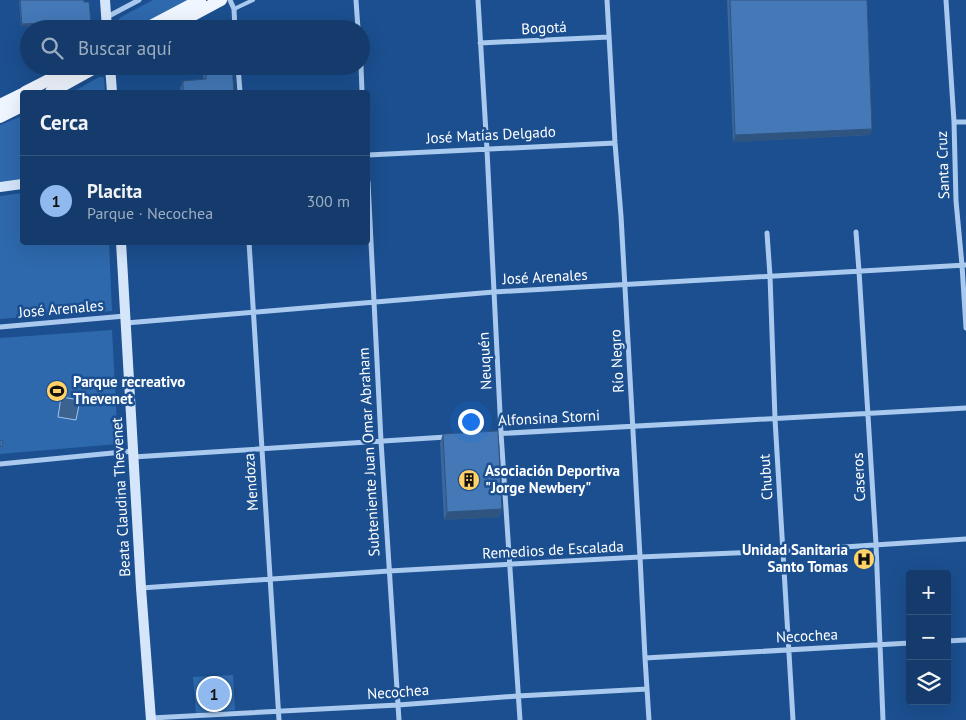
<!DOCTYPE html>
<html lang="es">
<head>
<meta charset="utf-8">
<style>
	:root { --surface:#143b6b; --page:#1d4271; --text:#f1f3f6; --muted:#9dadc1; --line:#33557e; --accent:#90b9f0 }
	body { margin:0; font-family:"PT Sans",sans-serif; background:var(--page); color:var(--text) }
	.controls { position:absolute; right:15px; bottom:15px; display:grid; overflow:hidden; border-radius:5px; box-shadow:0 5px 20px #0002 }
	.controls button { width:45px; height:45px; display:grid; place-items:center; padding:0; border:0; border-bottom:1px solid var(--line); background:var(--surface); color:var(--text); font:25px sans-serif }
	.you { position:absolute; left:470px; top:421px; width:18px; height:18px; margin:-12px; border:4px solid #fff; border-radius:50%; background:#1a73e8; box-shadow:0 0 0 8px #1a73e833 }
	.badge { display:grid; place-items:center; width:32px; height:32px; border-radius:50%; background:var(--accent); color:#111; font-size:16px; font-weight:700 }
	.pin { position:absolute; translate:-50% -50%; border:2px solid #fff; box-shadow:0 1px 5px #0006 }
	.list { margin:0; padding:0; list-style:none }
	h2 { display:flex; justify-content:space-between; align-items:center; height:65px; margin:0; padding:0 20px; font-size:21px }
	h2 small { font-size:16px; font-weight:400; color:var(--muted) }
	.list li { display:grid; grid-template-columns:32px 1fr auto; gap:15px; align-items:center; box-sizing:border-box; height:90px; padding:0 20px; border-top:1px solid var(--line) }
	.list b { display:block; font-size:19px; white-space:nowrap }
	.list p { margin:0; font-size:16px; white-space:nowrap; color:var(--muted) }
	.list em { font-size:16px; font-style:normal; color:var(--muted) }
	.icon { flex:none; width:28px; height:28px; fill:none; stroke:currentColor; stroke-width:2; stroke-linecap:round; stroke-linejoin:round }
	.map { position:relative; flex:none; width:966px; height:720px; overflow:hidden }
	.search { position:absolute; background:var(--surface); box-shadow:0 5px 20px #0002; left:20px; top:20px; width:350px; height:55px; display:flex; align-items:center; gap:12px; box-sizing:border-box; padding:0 18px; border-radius:28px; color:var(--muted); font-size:19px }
	.panel { position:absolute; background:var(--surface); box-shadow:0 5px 20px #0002; left:20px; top:90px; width:350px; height:155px; border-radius:5px }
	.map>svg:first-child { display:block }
	.green { fill:#2e69ad }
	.water { fill:#3c6290; stroke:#9cc4f0 }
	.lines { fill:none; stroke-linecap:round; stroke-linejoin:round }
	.lane { stroke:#a9c9ee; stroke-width:4 }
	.street { stroke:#a9c9ee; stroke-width:5 }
	.secondary { stroke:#d6e6fa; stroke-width:10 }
	.primary { stroke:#f0f6ff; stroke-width:12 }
	.wall { fill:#3a679d }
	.shaded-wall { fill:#305480 }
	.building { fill:#4478b7; stroke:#305480 }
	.labels { text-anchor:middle; stroke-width:5; stroke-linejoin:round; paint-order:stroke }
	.street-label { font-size:15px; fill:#fff; stroke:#1b4f8f }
	.poi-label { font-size:15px; font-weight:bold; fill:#fff; stroke:#1b4f8f; text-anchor:start }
</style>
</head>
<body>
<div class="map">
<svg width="966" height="720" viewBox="0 0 966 720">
	<rect width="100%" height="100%" fill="#1b4f8f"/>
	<path class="green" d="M 153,0 L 187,0 L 134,29 L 114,29 L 115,23 L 121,17 Z
		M 99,77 L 102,77 L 104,78 L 105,92 L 73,92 Z
		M 22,116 L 22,179 L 0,182 L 0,125 Z
		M 22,193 L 22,242 L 109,243 L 112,311 L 0,319 L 0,196 Z
		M 112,330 L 118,444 L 0,454 L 0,338 Z
		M 233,675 L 235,710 L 196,713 L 193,677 Z"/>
	<path class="water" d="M 61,397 L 80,400 L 76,420 L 58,417 Z"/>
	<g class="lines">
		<path class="lane" d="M 234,9 L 253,0"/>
		<path class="street" d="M 230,0 L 234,9 L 235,29
			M 356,0 L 358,29
			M 478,0 L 487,150 L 501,433 L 520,720
			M 607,0 L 615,143 L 621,216 L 640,557 L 645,658 L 649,720
			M 946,0 L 954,122 L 956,201 L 962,265 L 966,328
			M 107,17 L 139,0
			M 480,43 L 609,37
			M 238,66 L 240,92
			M 361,66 L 362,92
			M 954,122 L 966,122
			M 368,155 L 615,143
			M 368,182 L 381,441 L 399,720
			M 856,232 L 859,271 L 876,544 L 883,720
			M 767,233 L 770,276 L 775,419 L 793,720
			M 249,242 L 279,720
			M 126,323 L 494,292 L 966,265
			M 0,327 L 125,316
			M 492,434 C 650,424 808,418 966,408
			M 133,457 L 446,437
			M 0,464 L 133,451
			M 141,588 L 389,571 L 640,557 L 783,551 L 966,539
			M 947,641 L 966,640
			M 645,658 L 910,643
			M 151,718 L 398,705 L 518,696 L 647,689"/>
		<path class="secondary" d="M 105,0 L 107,29
			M 110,66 L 112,92
			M 0,187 L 22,184
			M 121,242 L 141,588 L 151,720"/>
		<path class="primary" d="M 145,29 L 200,0
			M 167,29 L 221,0
			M 25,92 L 76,66
			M 51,92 L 98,66
			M 0,105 L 22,94
			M 0,117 L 22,106"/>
	</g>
	<path class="wall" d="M 20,0 L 84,2 L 90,25 L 65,27 L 65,29 L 42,29 L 42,25 L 21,26 L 19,2 Z
		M 727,0 L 867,0 L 872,129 L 870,135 L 733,142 Z
		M 203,66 L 232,66 L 234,92 L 180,92 L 180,88 L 183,81 L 203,79 Z
		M 443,434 L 502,509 L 499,517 L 444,520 L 440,443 Z"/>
	<path class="shaded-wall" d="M 43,23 L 42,25 L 21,26 L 22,24 Z
		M 91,23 L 90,25 L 64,27 L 65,25 Z
		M 872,129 L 870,135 L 733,142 L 735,135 Z
		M 502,509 L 499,517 L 444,520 L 447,512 Z"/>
	<path class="building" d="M 20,0 L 84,0 L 84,2 L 89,2 L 91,23 L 65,25 L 65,29 L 43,29 L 43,23 L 22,24 Z
		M 730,0 L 867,0 L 872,129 L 735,135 Z
		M 206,66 L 232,66 L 234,92 L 183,92 L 183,81 L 206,79 Z
		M 498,431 L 502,509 L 447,512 L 443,434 Z
		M 0,440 L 3,441 L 2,447 L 0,446 Z"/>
	<defs>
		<g id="stadium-disc" transform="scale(1.125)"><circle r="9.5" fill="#ffd166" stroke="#1b4f8f"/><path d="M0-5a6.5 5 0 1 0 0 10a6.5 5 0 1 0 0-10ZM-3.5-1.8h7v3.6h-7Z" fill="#111"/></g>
		<g id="building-disc" transform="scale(1.125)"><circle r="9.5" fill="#ffd166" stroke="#1b4f8f"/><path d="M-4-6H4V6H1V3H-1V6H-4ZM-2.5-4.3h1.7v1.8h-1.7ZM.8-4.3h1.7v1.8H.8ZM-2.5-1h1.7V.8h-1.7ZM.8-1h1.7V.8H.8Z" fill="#111"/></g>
		<g id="hospital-disc" transform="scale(1.125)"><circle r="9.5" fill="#ffd166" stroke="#1b4f8f"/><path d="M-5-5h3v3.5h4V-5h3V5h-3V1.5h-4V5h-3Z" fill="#111"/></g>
	</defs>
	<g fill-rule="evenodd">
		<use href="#stadium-disc" x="57" y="391"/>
		<use href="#building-disc" x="469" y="480"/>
		<use href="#hospital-disc" x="864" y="559"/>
	</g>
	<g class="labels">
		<g class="street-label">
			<text transform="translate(544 28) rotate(-3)" y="5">Bogotá</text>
			<text transform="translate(491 135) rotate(-3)" y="5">José Matías Delgado</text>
			<text transform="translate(943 165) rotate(-92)" y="5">Santa Cruz</text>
			<text transform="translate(545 277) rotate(-3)" y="5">José Arenales</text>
			<text transform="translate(61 309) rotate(-5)" y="5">José Arenales</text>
			<text transform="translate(485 361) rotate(-93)" y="5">Neuquén</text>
			<text transform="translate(617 361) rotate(-93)" y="5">Río Negro</text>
			<text transform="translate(549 418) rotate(-3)" y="5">Alfonsina Storni</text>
			<text transform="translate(369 452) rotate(-93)" y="5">Subteniente Juan Omar Abraham</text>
			<text transform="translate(766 477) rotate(-94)" y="5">Chubut</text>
			<text transform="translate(859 477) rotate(-93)" y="5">Caseros</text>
			<text transform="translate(251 482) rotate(-94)" y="5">Mendoza</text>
			<text transform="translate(121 497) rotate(-93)" y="5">Beata Claudina Thevenet</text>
			<text transform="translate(553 550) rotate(-3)" y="5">Remedios de Escalada</text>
			<text transform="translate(807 636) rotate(-3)" y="5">Necochea</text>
			<text transform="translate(398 692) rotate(-4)" y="5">Necochea</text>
		</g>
		<g class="poi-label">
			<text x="73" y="387">Parque recreativo<tspan x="73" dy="17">Thevenet</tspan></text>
			<text x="485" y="476">Asociación Deportiva<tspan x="485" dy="17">"Jorge Newbery"</tspan></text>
			<text x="848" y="555" text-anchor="end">Unidad Sanitaria<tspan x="848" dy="17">Santo Tomas</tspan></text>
		</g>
	</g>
</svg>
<div class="controls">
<button>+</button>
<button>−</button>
<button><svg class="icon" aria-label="layers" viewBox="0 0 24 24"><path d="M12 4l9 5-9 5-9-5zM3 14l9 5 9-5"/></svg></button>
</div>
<div class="you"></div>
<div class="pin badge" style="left:214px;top:694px">1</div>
<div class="search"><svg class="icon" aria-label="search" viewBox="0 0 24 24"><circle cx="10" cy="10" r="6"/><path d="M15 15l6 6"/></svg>Buscar aquí</div>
<section class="panel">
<h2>Cerca<small></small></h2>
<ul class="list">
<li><span class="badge">1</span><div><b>Placita</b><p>Parque · Necochea</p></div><em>300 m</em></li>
</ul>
</section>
</div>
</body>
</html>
